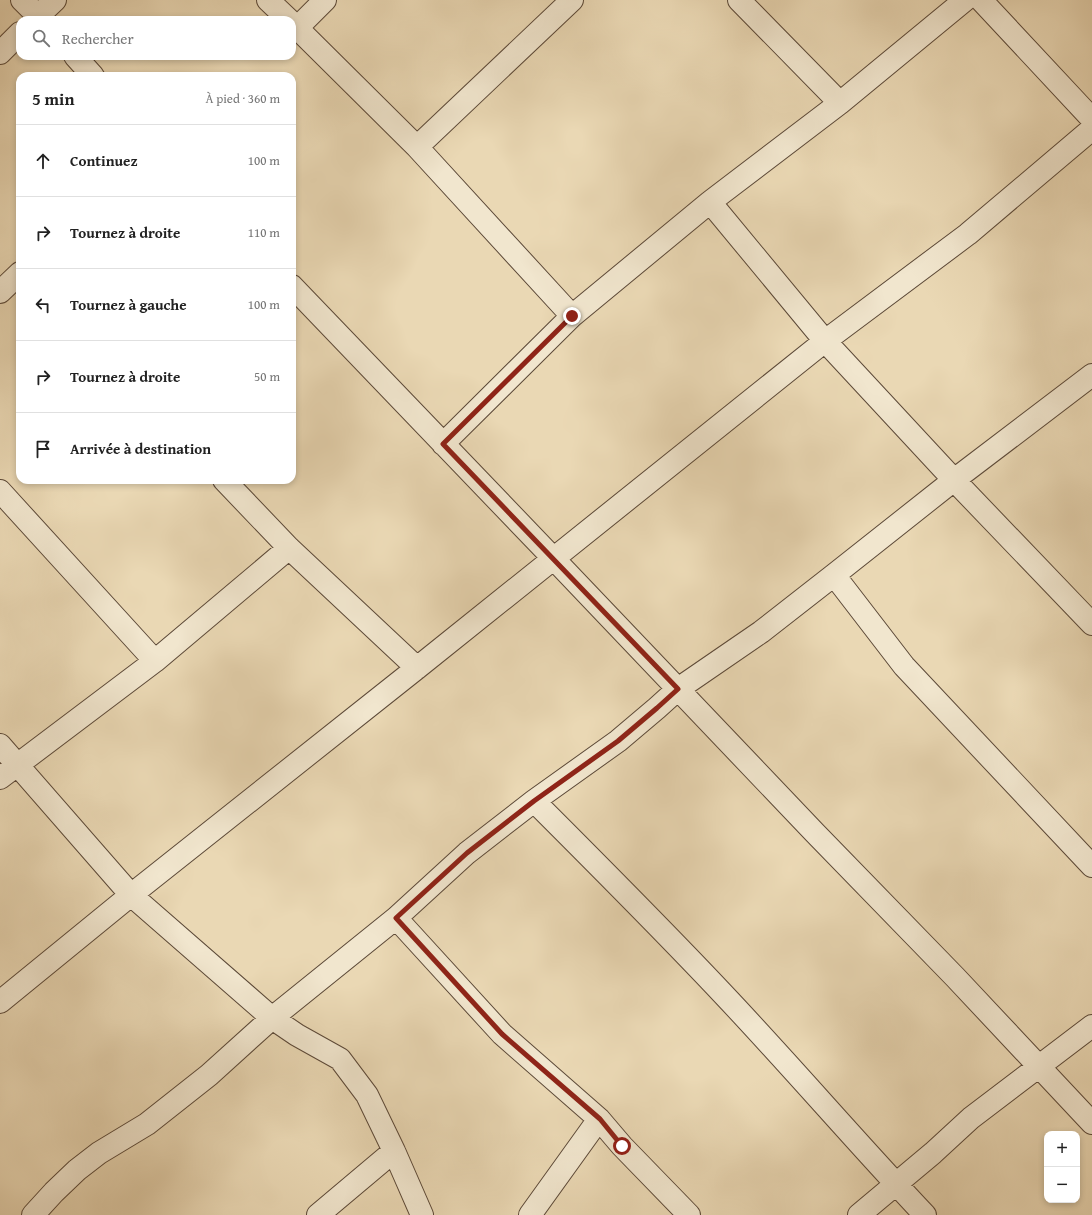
<!DOCTYPE html>
<html lang="fr">
<head>
<meta charset="utf-8">
<style>
	:root { --surface:#fff; --page:#f6f6f6; --text:#222; --muted:#767676; --line:#e0e0e0 }
	body { margin:0; font-family:"Gentium Book Plus",serif; background:var(--page); color:var(--text) }
	.controls { position:absolute; right:12px; bottom:12px; display:grid; overflow:hidden; border-radius:8px; box-shadow:0 2px 6px #0003 }
	.controls button { width:36px; height:36px; display:grid; place-items:center; padding:0; border:0; border-bottom:1px solid var(--line); background:var(--surface); color:var(--text); font:20px sans-serif }
	.stop { position:absolute; width:12px; height:12px; margin:-9px; border:3px solid #8f2418; border-radius:50%; background:#fff }
	.stop.end { background:#8f2418; border-color:#fff; box-shadow:0 1px 4px #0008 }
	.list { margin:0; padding:0; list-style:none }
	h2 { display:flex; justify-content:space-between; align-items:center; height:52px; margin:0; padding:0 16px; font-size:17px }
	h2 small { font-size:13px; font-weight:400; color:var(--muted) }
	.list li { display:grid; grid-template-columns:26px 1fr auto; gap:12px; align-items:center; box-sizing:border-box; height:72px; padding:0 16px; border-top:1px solid var(--line) }
	.list b { display:block; font-size:15px; white-space:nowrap }
	.list em { font-size:13px; font-style:normal; color:var(--muted) }
	.icon { flex:none; width:22px; height:22px; fill:none; stroke:currentColor; stroke-width:2; stroke-linecap:round; stroke-linejoin:round }
	.map { position:relative; flex:none; width:1092px; height:1215px; overflow:hidden }
	.search { position:absolute; background:var(--surface); box-shadow:0 2px 6px #0003; left:16px; top:16px; width:280px; height:44px; display:flex; align-items:center; gap:10px; box-sizing:border-box; padding:0 14px; border-radius:12px; color:var(--muted); font-size:15px }
	.panel { position:absolute; background:var(--surface); box-shadow:0 2px 6px #0003; left:16px; top:72px; width:280px; height:412px; border-radius:12px }
	.map>svg:first-child { display:block }
	.lines { fill:none; stroke-linecap:round; stroke-linejoin:round }
	.minor-casing { stroke:#5c4938; stroke-width:24 }
	.minor { stroke:#f1e6ce; stroke-width:22 }
	.route { stroke:#8f2418; stroke-width:5 }
</style>
</head>
<body>
<div class="map">
<svg width="1092" height="1215" viewBox="0 0 1092 1215">
	<rect width="100%" height="100%" fill="#ead8b4"/>
	<filter id="stains"><feTurbulence type="fractalNoise" baseFrequency=".005" numOctaves="4"/><feColorMatrix values="0 0 0 0 .2 0 0 0 0 .09 0 0 0 0 .02 0 0 0 .5 -.17"/></filter>
	<radialGradient id="worn" r=".72"><stop offset=".6" stop-color="#630" stop-opacity="0"/><stop offset="1" stop-color="#630" stop-opacity=".3"/></radialGradient>
	<g class="lines">
		<g class="minor-casing">
			<path id="minor" d="M 22,0 L 42,20
				M 268,0 L 289,20
				M 739,0 L 840,103
				M 981,0 L 1092,119
				M 34,20 L 55,0
				M 292,23 L 417,147 L 572,316
				M 297,28 L 325,0
				M 0,53 L 20,33
				M 75,56 L 93,76
				M 417,147 L 572,0
				M 710,202 L 825,341 L 954,480 L 1092,624
				M 292,286 L 553,558 L 815,833 L 955,977 L 1092,1123
				M 0,292 L 20,273
				M 443,444 L 572,316 L 710,202 L 840,103 L 965,0
				M 224,480 L 289,548 L 417,668
				M 0,491 L 155,661
				M 834,575 L 904,666 L 1092,866
				M 0,745 L 131,895 L 272,1018 L 297,1035 L 340,1059 L 367,1095 L 394,1151 L 422,1215
				M 0,778 L 155,661 L 289,548
				M 534,801 C 598,865 662,929 724,995 C 792,1067 857,1143 925,1215
				M 396,918 L 502,1034 L 599,1119 L 622,1146 L 689,1215
				M 0,1002 L 131,895 L 417,668 L 825,341 L 968,234 L 1092,129
				M 33,1215 L 54,1192 L 77,1170 L 99,1153 L 147,1124 L 209,1075 L 272,1018 L 396,918 L 467,853 L 534,801 L 618,741 L 657,708 L 678,689 L 761,632 L 834,575 L 954,480 L 1092,375
				M 318,1215 L 394,1151
				M 530,1215 L 599,1119
				M 859,1215 L 933,1153 L 971,1118 L 1092,1026"/>
		</g>
		<use href="#minor" class="minor"/>
	</g>
	<g class="lines">
		<path class="route" d="M 572,316 L 443,444 L 678,689 L 657,708 L 618,741 L 534,801 L 467,853 L 396,918 L 502,1034 L 600,1119 L 622,1146"/>
	</g>
	<rect width="100%" height="100%" filter="url(#stains)"/>
	<rect width="100%" height="100%" fill="url(#worn)"/>
</svg>
<div class="controls">
<button>+</button>
<button>−</button>
</div>
<div class="stop" style="left:622px;top:1146px"></div>
<div class="stop end" style="left:572px;top:316px"></div>
<div class="search"><svg class="icon" aria-label="search" viewBox="0 0 24 24"><circle cx="10" cy="10" r="6"/><path d="M15 15l6 6"/></svg>Rechercher</div>
<section class="panel">
<h2>5 min<small>À pied · 360 m</small></h2>
<ul class="list">
<li><svg class="icon" aria-label="ahead" viewBox="0 0 24 24"><path d="M12 20V5M6 11l6-6 6 6"/></svg><div><b>Continuez</b></div><em>100 m</em></li>
<li><svg class="icon" aria-label="right" viewBox="0 0 24 24"><path d="M7 20v-9h11M14 6l5 5-5 5"/></svg><div><b>Tournez à droite</b></div><em>110 m</em></li>
<li><svg class="icon" aria-label="left" viewBox="0 0 24 24"><path d="M17 20v-9H6M10 6l-5 5 5 5"/></svg><div><b>Tournez à gauche</b></div><em>100 m</em></li>
<li><svg class="icon" aria-label="right" viewBox="0 0 24 24"><path d="M7 20v-9h11M14 6l5 5-5 5"/></svg><div><b>Tournez à droite</b></div><em>50 m</em></li>
<li><svg class="icon" aria-label="arrive" viewBox="0 0 24 24"><path d="M6 21V4h12l-3 4 3 4H6"/></svg><div><b>Arrivée à destination</b></div></li>
</ul>
</section>
</div>
</body>
</html>
